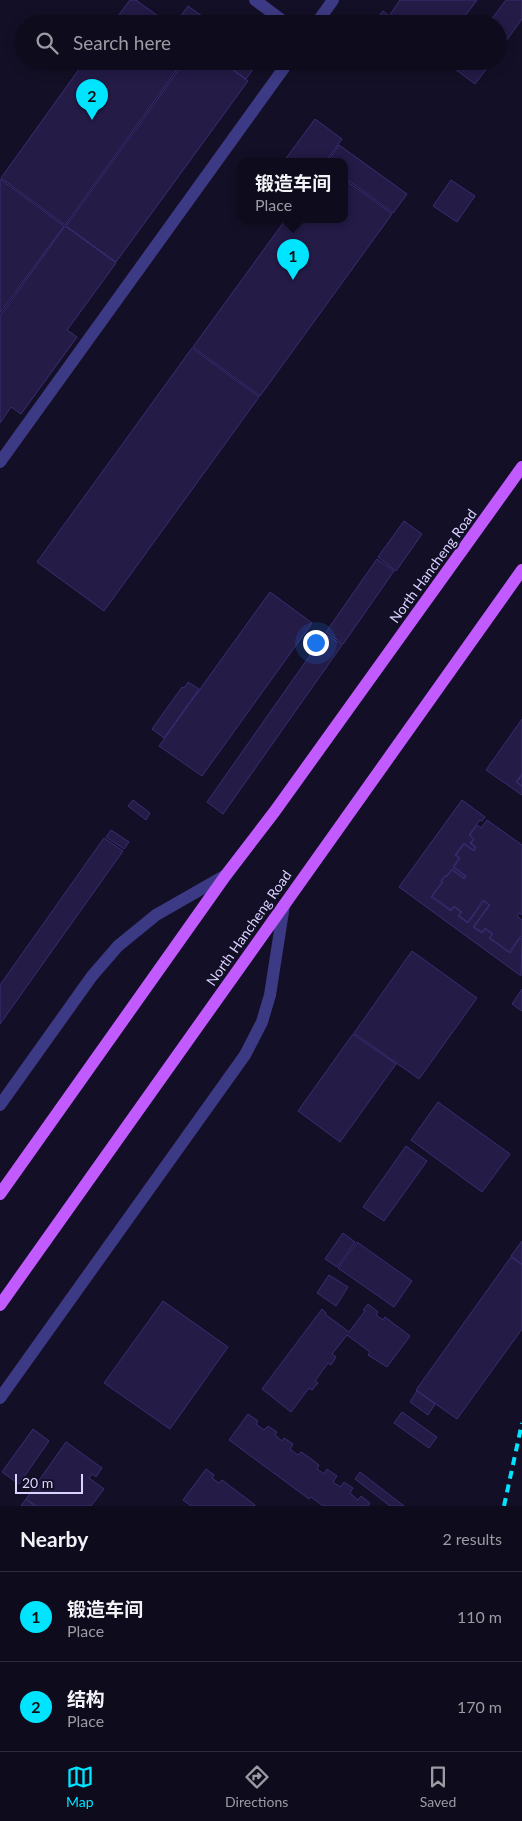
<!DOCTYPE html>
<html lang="en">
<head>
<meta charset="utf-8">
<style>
	:root { --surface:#0e0b1c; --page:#171425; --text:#f1f3f6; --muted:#9b9ba3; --line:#2e2b3b; --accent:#00e5ff }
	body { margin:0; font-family:Lato,"Noto Sans SC",sans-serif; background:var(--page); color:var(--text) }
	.scale { position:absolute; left:15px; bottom:12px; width:68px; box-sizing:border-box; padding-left:5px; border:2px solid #d9d4ff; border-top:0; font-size:14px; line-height:18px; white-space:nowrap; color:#d9d4ff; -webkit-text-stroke:4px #130f26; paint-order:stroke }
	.you { position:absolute; left:315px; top:642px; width:18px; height:18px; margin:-12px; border:4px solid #fff; border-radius:50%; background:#1a73e8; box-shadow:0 0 0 8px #1a73e833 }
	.badge { display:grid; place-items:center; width:32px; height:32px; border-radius:50%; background:var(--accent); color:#111; font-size:16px; font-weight:700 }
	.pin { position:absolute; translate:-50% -41px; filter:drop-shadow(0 1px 2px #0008) }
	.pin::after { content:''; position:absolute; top:26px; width:18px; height:15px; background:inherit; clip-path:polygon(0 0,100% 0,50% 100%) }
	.popup { position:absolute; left:238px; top:158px; width:110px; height:65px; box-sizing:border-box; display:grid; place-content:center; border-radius:10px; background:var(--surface); filter:drop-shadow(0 1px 4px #0005); font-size:16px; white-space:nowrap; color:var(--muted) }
	.popup b { font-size:19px; color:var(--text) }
	.popup::after { content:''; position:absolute; left:50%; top:100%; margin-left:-10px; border:10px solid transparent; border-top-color:var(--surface) }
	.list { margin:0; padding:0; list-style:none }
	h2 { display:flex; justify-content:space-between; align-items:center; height:65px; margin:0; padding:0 20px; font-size:21px }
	h2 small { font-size:16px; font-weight:400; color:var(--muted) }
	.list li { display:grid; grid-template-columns:32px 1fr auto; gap:15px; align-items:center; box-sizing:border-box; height:90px; padding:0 20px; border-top:1px solid var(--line) }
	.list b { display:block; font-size:19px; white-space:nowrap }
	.list p { margin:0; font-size:16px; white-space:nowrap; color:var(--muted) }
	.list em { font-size:16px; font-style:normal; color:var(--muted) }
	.icon { flex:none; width:28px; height:28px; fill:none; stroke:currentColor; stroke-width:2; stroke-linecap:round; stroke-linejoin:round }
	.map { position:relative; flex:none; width:522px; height:1506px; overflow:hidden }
	.search { position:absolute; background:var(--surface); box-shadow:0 2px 12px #0003; left:15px; right:15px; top:15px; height:55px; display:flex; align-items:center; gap:12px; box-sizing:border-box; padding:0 18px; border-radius:28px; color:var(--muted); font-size:19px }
	.sheet { height:245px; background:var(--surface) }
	nav { display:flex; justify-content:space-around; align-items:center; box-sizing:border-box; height:70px; border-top:1px solid var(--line); background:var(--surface); font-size:14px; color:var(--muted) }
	nav a { display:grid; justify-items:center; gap:2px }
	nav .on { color:var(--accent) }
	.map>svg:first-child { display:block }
	.building { fill:#241b47; stroke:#3b2d73 }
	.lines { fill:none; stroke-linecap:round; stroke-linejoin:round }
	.minor { stroke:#3d3a85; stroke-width:12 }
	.primary { stroke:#c25bff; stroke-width:12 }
	.rail { stroke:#00e5ff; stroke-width:4; stroke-dasharray:8 6; stroke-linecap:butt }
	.labels { text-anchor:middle; stroke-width:4; stroke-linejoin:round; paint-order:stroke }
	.street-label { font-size:14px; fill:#d9d4ff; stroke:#130f26 }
</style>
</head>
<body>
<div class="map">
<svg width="522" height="1506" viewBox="0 0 522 1506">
	<rect width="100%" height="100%" fill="#130f26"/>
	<path class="building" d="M 130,0 L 136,0 L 169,24 L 112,24 Z
		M 400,0 L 477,0 L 459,24 L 393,24 L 387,19 Z
		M 506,0 L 522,0 L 522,19 L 498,52 L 498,24 L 488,24 Z
		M 188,6 L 213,24 L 175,24 Z
		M 383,11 L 388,15 L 385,19 L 391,24 L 372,24 Z
		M 85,61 L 183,61 L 65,225 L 1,178 Z
		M 185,61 L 220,61 L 248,81 L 116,262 L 66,226 Z
		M 222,61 L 259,61 L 246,79 Z
		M 460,61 L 492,61 L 475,84 L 455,69 Z
		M 315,119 L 342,139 L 326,161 L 284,161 Z
		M 339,145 L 407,194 L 393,213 L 344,177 L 344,161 L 328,161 Z
		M 0,179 L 64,226 L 0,313 Z
		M 344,179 L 392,214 L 260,396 L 193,347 L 286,219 L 344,219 Z
		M 451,180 L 475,196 L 457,222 L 433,206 Z
		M 65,226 L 116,263 L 67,330 L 77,337 L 21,414 L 11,407 L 0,423 L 0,316 Z
		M 192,348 L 259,397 L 104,611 L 37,562 Z
		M 404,521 L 422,534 L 396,571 L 378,557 Z
		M 377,559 L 394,571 L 343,644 L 326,632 Z
		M 270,592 L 312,623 L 202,776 L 159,746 Z
		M 325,634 L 342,645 L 223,814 L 207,802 Z
		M 188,682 L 199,689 L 164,738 L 152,729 L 182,687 L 184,688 Z
		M 522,719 L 522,774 L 516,782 L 522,786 L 522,795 L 486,770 Z
		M 522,775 L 522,786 L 517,782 Z
		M 133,800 L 150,813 L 146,820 L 128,806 Z
		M 462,800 L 485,817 L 482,821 L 480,820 L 469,835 L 474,839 L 470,843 L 475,847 L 473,850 L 464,843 L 455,855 L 459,858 L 453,867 L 465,876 L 464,878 L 452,869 L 446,877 L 445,876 L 441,881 L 442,882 L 431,897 L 451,911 L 454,907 L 461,912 L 458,916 L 468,923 L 484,901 L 489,905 L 473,927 L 482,933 L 485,929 L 492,934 L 489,938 L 510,953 L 520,938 L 522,939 L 521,976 L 399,887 Z
		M 487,820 L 522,845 L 522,915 L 519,913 L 517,916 L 522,920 L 522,937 L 520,937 L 509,952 L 490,938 L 493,934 L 485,928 L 482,932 L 474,927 L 490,905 L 483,900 L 468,922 L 459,916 L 462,912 L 454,906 L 451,910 L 432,896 L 443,882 L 441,881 L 445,876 L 446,877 L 452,870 L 464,879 L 466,876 L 454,867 L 460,858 L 456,855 L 464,844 L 474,851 L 476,847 L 471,843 L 474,839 L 470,835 L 477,825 L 481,828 Z
		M 111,830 L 129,842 L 124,849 L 106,837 Z
		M 104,838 L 123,851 L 0,1024 L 0,985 Z
		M 412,951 L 477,998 L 419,1079 L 354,1033 Z
		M 522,989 L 522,1011 L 512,1004 Z
		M 353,1034 L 396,1064 L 340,1142 L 298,1111 Z
		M 438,1102 L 510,1154 L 482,1192 L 411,1140 Z
		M 406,1146 L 427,1161 L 384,1221 L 363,1207 Z
		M 343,1233 L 355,1242 L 337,1267 L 325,1259 Z
		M 522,1241 L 522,1264 L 511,1256 Z
		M 357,1242 L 412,1281 L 394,1307 L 338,1268 Z
		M 511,1257 L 522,1265 L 522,1329 L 457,1419 L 416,1390 Z
		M 329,1275 L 348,1287 L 336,1306 L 317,1293 Z
		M 163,1301 L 228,1347 L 170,1429 L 104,1383 Z
		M 368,1304 L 378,1312 L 376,1315 L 383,1320 L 385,1317 L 410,1336 L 387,1367 L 368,1355 L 370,1352 L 347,1335 L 332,1354 L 336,1357 L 331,1365 L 328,1363 L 315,1381 L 318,1383 L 312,1390 L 309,1388 L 291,1412 L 262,1389 L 322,1309 L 326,1313 L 325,1314 L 349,1332 L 365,1311 L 363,1310 Z
		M 417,1391 L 435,1404 L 428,1415 L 410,1402 Z
		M 402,1412 L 437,1437 L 429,1448 L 394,1423 Z
		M 248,1414 L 258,1421 L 256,1424 L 264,1430 L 268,1426 L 277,1432 L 275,1435 L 282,1441 L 284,1438 L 293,1444 L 290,1449 L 298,1455 L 301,1452 L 310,1458 L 319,1465 L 317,1469 L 324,1474 L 327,1469 L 337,1476 L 333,1482 L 340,1487 L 344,1482 L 353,1488 L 350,1493 L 358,1500 L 361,1496 L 370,1503 L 368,1506 L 323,1506 L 311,1497 L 309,1499 L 229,1440 Z
		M 33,1429 L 49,1441 L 19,1484 L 2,1472 Z
		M 66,1442 L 102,1468 L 96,1477 L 92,1474 L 89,1478 L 104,1489 L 91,1506 L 36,1506 L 26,1499 Z
		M 206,1469 L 214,1475 L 212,1478 L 219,1483 L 222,1480 L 255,1505 L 255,1506 L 191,1506 L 183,1500 Z
		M 360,1472 L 404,1506 L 390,1506 L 355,1479 Z
		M 26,1499 L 35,1506 L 21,1506 Z"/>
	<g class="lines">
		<path class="minor" d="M 255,0 L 287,24
			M 316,24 L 333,0
			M 0,462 L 289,61
			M 0,1105 L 92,976 L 118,946 L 156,915 L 226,875
			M 0,1398 L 245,1055 L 262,1022 L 270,995 L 284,905"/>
		<path class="primary" d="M 0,1194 L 226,875 L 275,811 L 522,467
			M 0,1305 L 522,570"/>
		<path class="rail" d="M 504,1506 L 522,1423"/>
	</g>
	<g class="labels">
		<g class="street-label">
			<text transform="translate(433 566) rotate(-54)" y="5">North Hancheng Road</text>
			<text transform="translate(249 928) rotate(-55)" y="5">North Hancheng Road</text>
		</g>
	</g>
</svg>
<div class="scale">20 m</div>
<div class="you"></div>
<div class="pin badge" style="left:293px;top:280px">1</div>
<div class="popup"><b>锻造车间</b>Place</div>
<div class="pin badge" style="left:92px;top:120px">2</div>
<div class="search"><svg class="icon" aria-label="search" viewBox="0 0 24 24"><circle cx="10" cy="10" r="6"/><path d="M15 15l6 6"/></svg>Search here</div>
</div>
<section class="sheet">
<h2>Nearby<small>2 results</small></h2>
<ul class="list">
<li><span class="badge">1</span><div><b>锻造车间</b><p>Place</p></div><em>110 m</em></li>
<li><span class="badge">2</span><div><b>结构</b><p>Place</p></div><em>170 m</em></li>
</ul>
</section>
<nav>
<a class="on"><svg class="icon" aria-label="map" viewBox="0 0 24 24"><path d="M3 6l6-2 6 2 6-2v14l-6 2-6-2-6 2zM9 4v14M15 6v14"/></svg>Map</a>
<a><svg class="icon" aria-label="directions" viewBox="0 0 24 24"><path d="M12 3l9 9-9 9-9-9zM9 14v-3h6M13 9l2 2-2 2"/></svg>Directions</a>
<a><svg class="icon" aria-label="saved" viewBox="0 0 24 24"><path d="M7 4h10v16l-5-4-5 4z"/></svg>Saved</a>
</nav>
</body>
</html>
